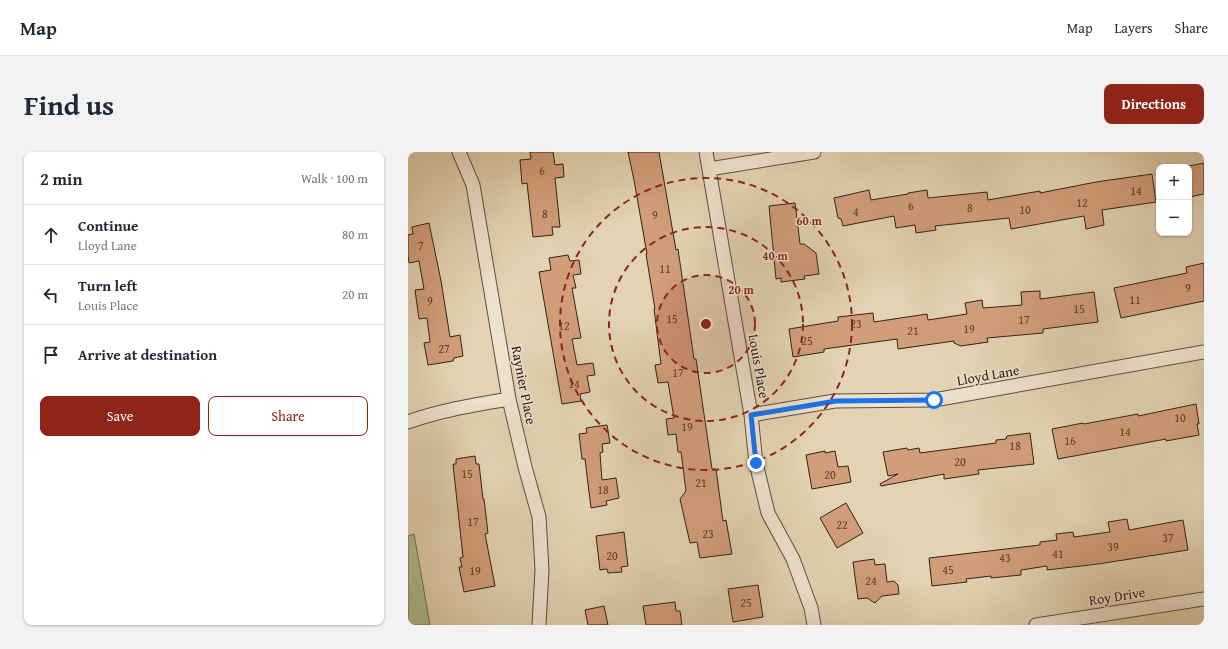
<!DOCTYPE html>
<html lang="en">
<head>
<meta charset="utf-8">
<style>
	:root { --surface:#fff; --page:#f2f2f3; --text:#1f2937; --muted:#747a83; --line:#e0e1e3; --accent:#8f2418 }
	body { margin:0; font-family:"Gentium Book Plus",serif; background:var(--page); color:var(--text) }
	.controls { position:absolute; right:12px; top:12px; display:grid; overflow:hidden; border-radius:8px; box-shadow:0 1px 3px #0004 }
	.controls button { width:36px; height:36px; display:grid; place-items:center; padding:0; border:0; border-bottom:1px solid var(--line); background:var(--surface); color:var(--text); font:20px sans-serif }
	.stop { position:absolute; width:12px; height:12px; margin:-9px; border:3px solid #1a73e8; border-radius:50%; background:#fff }
	.stop.end { background:#1a73e8; border-color:#fff; box-shadow:0 1px 4px #0008 }
	.list { margin:0; padding:0; list-style:none }
	h2 { display:flex; justify-content:space-between; align-items:center; height:52px; margin:0; padding:0 16px; font-size:17px }
	h2 small { font-size:13px; font-weight:400; color:var(--muted) }
	.list li { display:grid; grid-template-columns:26px 1fr auto; gap:12px; align-items:center; box-sizing:border-box; height:60px; padding:0 16px; border-top:1px solid var(--line) }
	.list b { display:block; font-size:15px; white-space:nowrap }
	.list p { margin:0; font-size:13px; white-space:nowrap; color:var(--muted) }
	.list em { font-size:13px; font-style:normal; color:var(--muted) }
	.actions { display:flex; gap:8px; padding:12px 16px }
	.actions a { flex:1; padding:9px 0; border:1px solid var(--accent); border-radius:8px; text-align:center; font-size:14px; color:var(--accent) }
	.actions .main { background:var(--accent); color:#fff }
	.icon { flex:none; width:22px; height:22px; fill:none; stroke:currentColor; stroke-width:2; stroke-linecap:round; stroke-linejoin:round }
	.map { position:relative; flex:none; width:796px; height:473px; overflow:hidden; border-radius:8px }
	header { display:flex; align-items:center; gap:24px; box-sizing:border-box; height:56px; padding:0 20px; background:var(--surface); border-bottom:1px solid var(--line) }
	header strong { font-size:19px }
	nav { display:flex; gap:22px; margin-inline-start:auto; font-size:14px }
	.intro { display:flex; align-items:center; justify-content:space-between; box-sizing:border-box; height:96px; padding:0 24px }
	h1 { margin:0; font-size:28px }
	.button { padding:10px 18px; border-radius:8px; background:var(--accent); color:#fff; font-size:14px; font-weight:700 }
	main { display:flex; gap:24px; padding:0 24px }
	aside { flex:1; background:var(--surface); border-radius:8px; box-shadow:0 1px 3px #0004 }
	.map>svg:first-child { display:block }
	.green { fill:#adbe91; stroke:#707056 }
	.building { fill:#d29e7a; stroke:#32211b }
	.lines { fill:none; stroke-linecap:round; stroke-linejoin:round }
	.street-casing { stroke:#5e4e41; stroke-width:15 }
	.street { stroke:#ede2cd; stroke-width:13 }
	.route { stroke:#1a73e8; stroke-width:5 }
	.ring { fill:none; stroke:#8f2418; stroke-width:2; stroke-dasharray:7 5 }
	.labels { text-anchor:middle; stroke-width:3; stroke-linejoin:round; paint-order:stroke }
	.number-label { font-size:12px; fill:#5a4033 }
	.street-label { font-size:14px; fill:#32211b; stroke:#ede2cd }
	.centre { fill:#8f2418; stroke:#ede2cd; stroke-width:2 }
	.ring-label { font-size:12px; text-anchor:middle; font-weight:bold; fill:#8f2418; stroke:#ede2cd; stroke-width:3; stroke-linejoin:round; paint-order:stroke }
</style>
</head>
<body>
<header>
<strong>Map</strong>
<nav><a>Map</a><a>Layers</a><a>Share</a></nav>
</header>
<div class="intro"><h1>Find us</h1><a class="button">Directions</a></div>
<main>
<aside>
<h2>2 min<small>Walk · 100 m</small></h2>
<ul class="list">
<li><svg class="icon" aria-label="ahead" viewBox="0 0 24 24"><path d="M12 20V5M6 11l6-6 6 6"/></svg><div><b>Continue</b><p>Lloyd Lane</p></div><em>80 m</em></li>
<li><svg class="icon" aria-label="left" viewBox="0 0 24 24"><path d="M17 20v-9H6M10 6l-5 5 5 5"/></svg><div><b>Turn left</b><p>Louis Place</p></div><em>20 m</em></li>
<li><svg class="icon" aria-label="arrive" viewBox="0 0 24 24"><path d="M6 21V4h12l-3 4 3 4H6"/></svg><div><b>Arrive at destination</b></div></li>
</ul>
<div class="actions"><a class="main">Save</a><a>Share</a></div>
</aside>
<div class="map">
<svg width="796" height="473" viewBox="0 0 796 473">
	<rect width="100%" height="100%" fill="#e3d3b2"/>
	<filter id="stains"><feTurbulence type="fractalNoise" baseFrequency=".005" numOctaves="4"/><feColorMatrix values="0 0 0 0 .2 0 0 0 0 .09 0 0 0 0 .02 0 0 0 .5 -.17"/></filter>
	<radialGradient id="worn" r=".72"><stop offset=".6" stop-color="#630" stop-opacity="0"/><stop offset="1" stop-color="#630" stop-opacity=".3"/></radialGradient>
	<path class="green" d="M 6,382 L 22,473 L 0,473 L 0,384 Z"/>
	<path class="building" d="M 122,0 L 145,0 L 147,13 L 155,12 L 156,25 L 147,26 L 152,75 L 144,75 L 145,83 L 125,85 L 119,31 L 114,32 L 112,8 L 123,7 Z
		M 220,0 L 251,0 L 268,98 L 270,97 L 286,207 L 288,207 L 304,317 L 308,317 L 315,369 L 318,368 L 324,402 L 292,406 L 289,390 L 282,391 L 272,347 L 278,339 L 273,300 L 270,300 L 268,282 L 260,283 L 258,267 L 266,266 L 260,230 L 250,231 L 247,213 L 253,212 L 246,157 L 247,157 L 238,102 L 239,102 L 226,28 Z
		M 796,11 L 796,42 L 781,45 L 781,14 Z
		M 744,22 L 748,50 L 694,58 L 696,73 L 678,77 L 676,64 L 603,77 L 601,66 L 527,74 L 528,78 L 508,81 L 507,73 L 488,76 L 486,64 L 435,74 L 433,67 L 430,66 L 426,46 L 461,38 L 463,48 L 500,42 L 500,41 L 519,38 L 520,46 L 579,40 L 580,48 L 632,39 L 632,41 L 688,30 Z
		M 387,51 L 392,92 L 396,92 L 408,101 L 411,122 L 396,124 L 397,127 L 373,130 L 373,126 L 368,127 L 361,54 Z
		M 21,71 L 33,129 L 42,185 L 52,183 L 55,204 L 46,206 L 45,209 L 20,213 L 16,191 L 22,190 L 19,166 L 11,167 L 7,138 L 16,137 L 11,109 L 1,111 L 0,103 L 0,83 L 5,82 L 4,75 Z
		M 160,103 L 162,109 L 171,108 L 173,122 L 165,123 L 168,136 L 164,136 L 173,186 L 164,187 L 169,213 L 185,211 L 187,223 L 179,224 L 182,240 L 172,242 L 173,249 L 154,252 L 131,120 L 143,118 L 141,106 Z
		M 796,111 L 796,149 L 713,166 L 706,136 L 779,121 L 778,115 Z
		M 632,139 L 632,147 L 686,140 L 690,170 L 635,177 L 635,181 L 579,186 L 580,190 L 553,194 L 546,191 L 546,189 L 490,197 L 489,187 L 416,197 L 416,200 L 385,205 L 381,177 L 430,169 L 430,165 L 465,161 L 466,170 L 519,162 L 520,168 L 559,162 L 557,151 L 574,148 L 575,156 L 614,153 L 613,140 Z
		M 788,252 L 791,272 L 789,272 L 791,283 L 758,289 L 758,287 L 650,307 L 644,277 L 675,271 L 676,272 L 730,262 L 730,264 Z
		M 199,273 L 202,291 L 194,292 L 195,300 L 192,301 L 194,328 L 208,326 L 211,346 L 198,349 L 199,353 L 183,356 L 177,307 L 174,307 L 171,282 L 179,281 L 178,276 Z
		M 622,281 L 626,312 L 570,318 L 571,322 L 536,327 L 536,322 L 473,334 L 472,332 L 490,322 L 480,324 L 475,300 L 499,296 L 500,298 L 511,296 L 512,301 L 588,291 L 588,288 L 598,287 L 599,284 Z
		M 417,299 L 417,301 L 427,299 L 430,315 L 440,314 L 443,330 L 404,337 L 398,303 Z
		M 67,304 L 68,312 L 71,312 L 75,347 L 76,347 L 80,381 L 77,382 L 87,434 L 56,440 L 51,415 L 54,415 L 52,406 L 55,405 L 45,312 L 48,312 L 48,307 Z
		M 438,351 L 455,381 L 429,396 L 412,366 Z
		M 719,367 L 721,378 L 775,368 L 780,398 L 690,412 L 639,418 L 639,414 L 613,418 L 613,423 L 583,426 L 583,424 L 558,427 L 559,430 L 524,434 L 521,406 L 632,393 L 632,390 L 649,388 L 648,382 L 665,380 L 666,385 L 702,380 L 700,370 Z
		M 216,380 L 220,414 L 213,415 L 214,420 L 200,421 L 199,417 L 192,418 L 188,384 Z
		M 466,407 L 467,413 L 477,412 L 479,430 L 486,429 L 490,433 L 491,442 L 474,444 L 467,451 L 459,446 L 450,447 L 445,410 Z
		M 350,433 L 355,465 L 325,470 L 320,437 Z
		M 267,450 L 268,459 L 272,459 L 274,473 L 238,473 L 235,454 Z
		M 196,454 L 200,473 L 180,473 L 177,458 Z"/>
	<g class="lines">
		<g class="street-casing">
			<path id="street" d="M 51,0 L 65,33 L 101,247 L 117,315 L 131,365 L 134,418 L 131,473
				M 298,0 L 343,263 L 348,311 L 360,361 L 385,407 L 403,456 L 406,473
				M 301,17 L 406,0
				M 343,263 L 427,249 L 526,248 L 796,200
				M 0,270 C 33,258 67,253 101,247
				M 628,473 L 796,447"/>
		</g>
		<use href="#street" class="street"/>
	</g>
	<g class="lines">
		<path class="route" d="M 348,311 L 343,263 L 428,249 L 526,248"/>
	</g>
	<circle cx="298" cy="172" r="49" fill="#8f2418" fill-opacity=".12"/>
	<g class="ring">
		<circle cx="298" cy="172" r="49"/>
		<circle cx="298" cy="172" r="97"/>
		<circle cx="298" cy="172" r="146"/>
	</g>
	<g class="labels">
		<g class="number-label">
			<text x="134" y="23">6</text>
			<text x="728" y="43">14</text>
			<text x="674" y="55">12</text>
			<text x="503" y="58">6</text>
			<text x="562" y="60">8</text>
			<text x="617" y="62">10</text>
			<text x="448" y="64">4</text>
			<text x="137" y="66">8</text>
			<text x="247" y="67">9</text>
			<text x="13" y="98">7</text>
			<text x="257" y="121">11</text>
			<text x="780" y="140">9</text>
			<text x="727" y="152">11</text>
			<text x="22" y="153">9</text>
			<text x="671" y="161">15</text>
			<text x="264" y="171">15</text>
			<text x="616" y="172">17</text>
			<text x="448" y="176">23</text>
			<text x="156" y="178">12</text>
			<text x="561" y="181">19</text>
			<text x="505" y="183">21</text>
			<text x="399" y="193">25</text>
			<text x="36" y="201">27</text>
			<text x="270" y="225">17</text>
			<text x="166" y="236">14</text>
			<text x="772" y="270">10</text>
			<text x="279" y="279">19</text>
			<text x="717" y="284">14</text>
			<text x="662" y="293">16</text>
			<text x="607" y="298">18</text>
			<text x="552" y="314">20</text>
			<text x="59" y="326">15</text>
			<text x="422" y="327">20</text>
			<text x="293" y="335">21</text>
			<text x="195" y="342">18</text>
			<text x="65" y="374">17</text>
			<text x="434" y="377">22</text>
			<text x="300" y="386">23</text>
			<text x="760" y="390">37</text>
			<text x="705" y="399">39</text>
			<text x="650" y="406">41</text>
			<text x="204" y="408">20</text>
			<text x="597" y="410">43</text>
			<text x="540" y="422">45</text>
			<text x="67" y="423">19</text>
			<text x="463" y="433">24</text>
			<text x="338" y="455">25</text>
		</g>
		<g class="street-label">
			<text transform="translate(351 214) rotate(80)" y="5">Louis Place</text>
			<text transform="translate(580 223) rotate(-10)" y="5">Lloyd Lane</text>
			<text transform="translate(116 233) rotate(79)" y="5">Raynier Place</text>
			<text transform="translate(709 444) rotate(-9)" y="5">Roy Drive</text>
		</g>
	</g>
	<circle cx="298" cy="172" r="6" class="centre"/>
	<g class="ring-label">
		<text x="401" y="73">60 m</text>
		<text x="367" y="108">40 m</text>
		<text x="333" y="142">20 m</text>
	</g>
	<rect width="100%" height="100%" filter="url(#stains)"/>
	<rect width="100%" height="100%" fill="url(#worn)"/>
</svg>
<div class="controls">
<button>+</button>
<button>−</button>
</div>
<div class="stop" style="left:526px;top:248px"></div>
<div class="stop end" style="left:348px;top:311px"></div>
</div>
</main>
</body>
</html>
